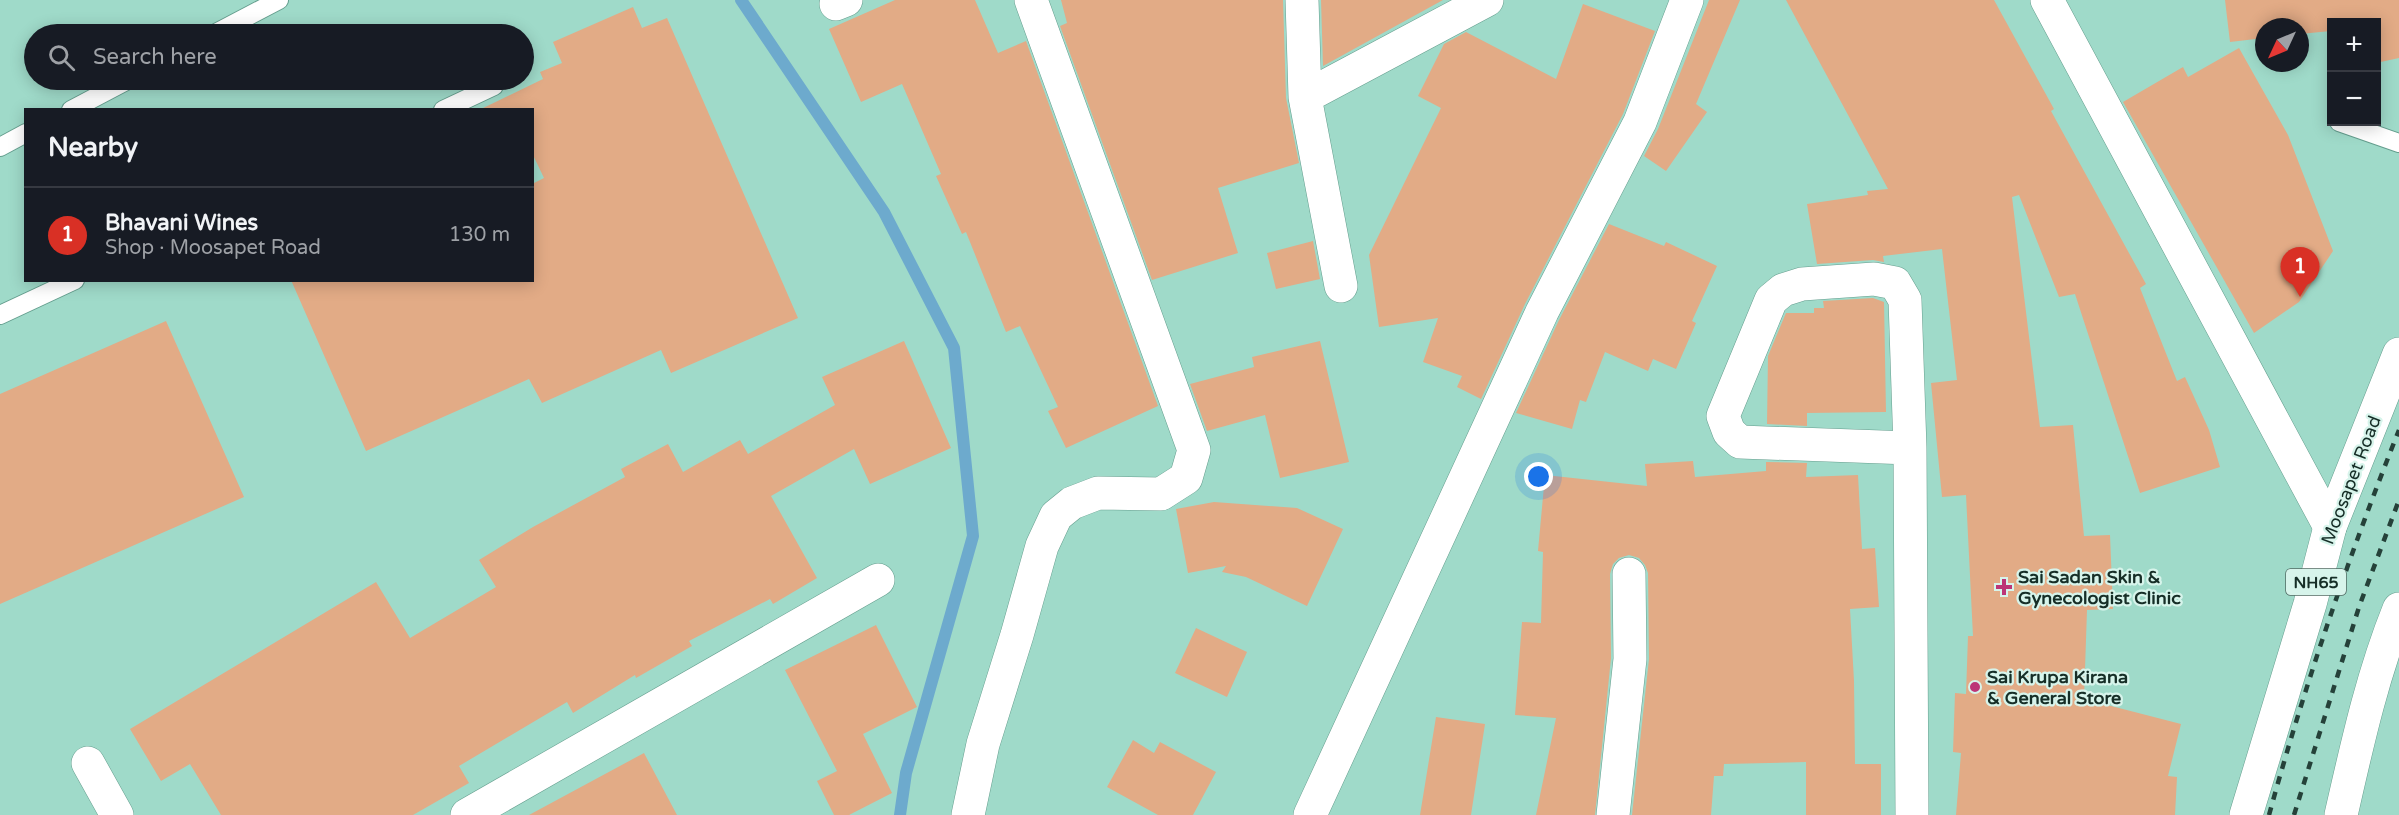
<!DOCTYPE html>
<html lang="en">
<head>
<meta charset="utf-8">
<style>
	:root { --surface:#171b24; --page:#242831; --text:#f1f3f6; --muted:#9ea1a6; --line:#363941; --accent:#d93025 }
	body { margin:0; font-family:"Varela Round",sans-serif; background:var(--page); color:var(--text) }
	.controls { position:absolute; right:18px; top:18px; display:grid; overflow:hidden; border-radius:0px; box-shadow:0 3px 15px #0003 }
	.controls button { width:54px; height:54px; display:grid; place-items:center; padding:0; border:0; border-bottom:2px solid var(--line); background:var(--surface); color:var(--text); font:30px sans-serif }
	.compass { position:absolute; left:2255px; top:18px; width:54px; height:54px; border-radius:50%; background:var(--surface); box-shadow:0 3px 15px #0003; rotate:226deg }
	.you { position:absolute; left:1539px; top:477px; width:21px; height:21px; margin:-15px; border:4px solid #fff; border-radius:50%; background:#1a73e8; box-shadow:0 0 0 9px #1a73e833 }
	.badge { display:grid; place-items:center; width:39px; height:39px; border-radius:50%; background:var(--accent); color:#fff; font-size:20px; font-weight:700 }
	.pin { position:absolute; translate:-50% -50px; filter:drop-shadow(0 2px 3px #0008) }
	.pin::after { content:''; position:absolute; top:32px; width:21px; height:18px; background:inherit; clip-path:polygon(0 0,100% 0,50% 100%) }
	.list { margin:0; padding:0; list-style:none }
	h2 { display:flex; justify-content:space-between; align-items:center; height:78px; margin:0; padding:0 24px; font-size:26px }
	h2 small { font-size:20px; font-weight:400; color:var(--muted) }
	.list li { display:grid; grid-template-columns:39px 1fr auto; gap:18px; align-items:center; box-sizing:border-box; height:96px; padding:0 24px; border-top:2px solid var(--line) }
	.list b { display:block; font-size:22px; white-space:nowrap }
	.list p { margin:0; font-size:20px; white-space:nowrap; color:var(--muted) }
	.list em { font-size:20px; font-style:normal; color:var(--muted) }
	.icon { flex:none; width:33px; height:33px; fill:none; stroke:currentColor; stroke-width:2; stroke-linecap:round; stroke-linejoin:round }
	.map { position:relative; flex:none; width:2399px; height:815px; overflow:hidden }
	.search { position:absolute; background:var(--surface); box-shadow:0 3px 15px #0003; left:24px; top:24px; width:510px; height:66px; display:flex; align-items:center; gap:15px; box-sizing:border-box; padding:0 21px; border-radius:33px; color:var(--muted); font-size:22px }
	.panel { position:absolute; background:var(--surface); box-shadow:0 3px 15px #0003; left:24px; top:108px; width:510px; height:174px; border-radius:0px }
	.map>svg:first-child { display:block }
	.lines { fill:none; stroke-linecap:round; stroke-linejoin:round }
	.stream { stroke:#6daacd; stroke-width:12 }
	.building { fill:#e2ab86 }
	.lane-casing { stroke:#659e8e; stroke-width:20 }
	.street-casing { stroke:#659e8e; stroke-width:34 }
	.highway-casing { stroke:#659e8e; stroke-width:34 }
	.lane { stroke:#fff; stroke-width:18 }
	.street { stroke:#fff; stroke-width:33 }
	.highway { stroke:#fff; stroke-width:33 }
	.rail { stroke:#254139; stroke-width:4.5; stroke-dasharray:8 8; stroke-linecap:butt }
	.poi-dot { fill:#bc3577; stroke:#d7f4eb; stroke-width:2 }
	.labels { text-anchor:middle; stroke-width:4.5; stroke-linejoin:round; paint-order:stroke }
	.shield { fill:#d7f4eb; stroke:#506962; stroke-width:1.5 }
	.shield-label { font-size:16px; font-weight:bold; fill:#162e27 }
	.street-label { font-size:18px; fill:#162e27; stroke:#d7f4eb }
	.poi-label { font-size:18px; font-weight:bold; fill:#162e27; stroke:#d7f4eb; text-anchor:start }
</style>
</head>
<body>
<div class="map">
<svg width="2399" height="815" viewBox="0 0 2399 815">
	<rect width="100%" height="100%" fill="#9fdac9"/>
	<g class="lines">
		<path class="stream" d="M 741,0 L 884,212 L 954,348 L 973,536 L 906,773 L 900,815"/>
	</g>
	<path class="building" d="M 895,0 L 975,0 L 998,53 L 1026,41 L 1158,406 L 1066,448 L 1048,411 L 1058,407 L 1020,326 L 1006,332 L 966,232 L 962,234 L 936,176 L 941,174 L 902,84 L 861,102 L 829,29 Z
		M 1061,0 L 1283,0 L 1286,98 L 1299,163 L 1218,188 L 1238,253 L 1152,280 L 1060,26 L 1067,23 Z
		M 1321,0 L 1443,0 L 1323,66 Z
		M 1709,0 L 1740,0 L 1696,104 L 1707,112 L 1666,171 L 1644,156 L 1658,129 Z
		M 1786,0 L 1994,0 L 2054,109 L 2051,111 L 2146,284 L 2140,288 L 2177,381 L 2185,377 L 2209,430 L 2220,467 L 2140,493 L 2075,294 L 2059,297 L 2019,195 L 2012,197 L 2040,427 L 2073,425 L 2084,536 L 2110,535 L 2113,609 L 2087,610 L 2084,699 L 2181,724 L 2168,776 L 2177,777 L 2175,815 L 1956,815 L 1961,753 L 1953,752 L 1955,693 L 1966,694 L 1968,636 L 1973,636 L 1966,495 L 1942,497 L 1931,383 L 1957,380 L 1942,249 L 1883,256 L 1884,262 L 1873,260 L 1817,264 L 1807,204 L 1868,195 L 1867,191 L 1888,189 Z
		M 2225,0 L 2399,0 L 2399,58 L 2376,63 L 2376,22 L 2331,22 L 2331,31 L 2300,34 L 2300,27 L 2264,27 L 2264,38 L 2230,42 Z
		M 1583,4 L 1655,31 L 1623,114 L 1525,304 L 1481,399 L 1457,387 L 1462,376 L 1423,362 L 1438,318 L 1379,327 L 1369,255 L 1441,108 L 1418,96 L 1444,44 L 1466,32 L 1556,79 Z
		M 633,7 L 642,28 L 667,18 L 798,318 L 671,373 L 661,350 L 542,403 L 529,379 L 366,451 L 291,280 L 532,280 L 532,184 L 544,178 L 532,153 L 532,110 L 479,110 L 543,79 L 540,72 L 562,63 L 553,42 Z
		M 2239,48 L 2288,135 L 2333,251 L 2299,302 L 2254,333 L 2123,102 L 2183,67 L 2188,77 Z
		M 1609,224 L 1664,246 L 1666,242 L 1717,266 L 1692,321 L 1696,323 L 1676,369 L 1653,359 L 1648,371 L 1605,352 L 1586,402 L 1580,400 L 1572,429 L 1516,413 L 1559,320 Z
		M 1313,241 L 1320,279 L 1276,289 L 1267,253 Z
		M 1873,298 L 1884,302 L 1886,412 L 1807,413 L 1807,426 L 1767,424 L 1768,356 L 1786,313 L 1814,313 L 1814,308 L 1824,308 L 1823,301 Z
		M 166,321 L 244,497 L 0,604 L 0,394 Z
		M 904,341 L 951,448 L 870,484 L 854,449 L 771,496 L 817,578 L 773,604 L 770,599 L 689,641 L 692,646 L 636,678 L 635,675 L 573,713 L 567,702 L 459,766 L 469,783 L 413,815 L 221,815 L 190,764 L 161,781 L 130,729 L 376,582 L 410,638 L 496,587 L 479,560 L 533,527 L 625,477 L 621,469 L 668,444 L 683,472 L 740,440 L 748,454 L 835,405 L 822,377 Z
		M 1320,341 L 1349,462 L 1280,478 L 1265,415 L 1207,431 L 1190,384 L 1254,367 L 1252,357 Z
		M 1693,461 L 1695,477 L 1766,471 L 1766,462 L 1807,463 L 1806,477 L 1858,475 L 1862,549 L 1875,548 L 1879,607 L 1850,609 L 1854,681 L 1855,764 L 1881,764 L 1881,815 L 1806,815 L 1806,762 L 1724,764 L 1723,776 L 1714,776 L 1711,815 L 1632,815 L 1649,659 L 1648,573 L 1645,565 L 1639,558 L 1629,555 L 1619,558 L 1613,564 L 1610,574 L 1611,658 L 1595,815 L 1536,815 L 1556,718 L 1515,715 L 1522,622 L 1541,623 L 1543,552 L 1538,551 L 1545,475 L 1647,486 L 1645,464 Z
		M 1214,502 L 1297,508 L 1343,529 L 1307,606 L 1246,577 L 1222,572 L 1226,566 L 1188,573 L 1176,509 Z
		M 876,625 L 917,707 L 863,734 L 892,793 L 849,815 L 834,815 L 817,781 L 837,771 L 785,670 Z
		M 1196,628 L 1247,652 L 1227,697 L 1175,673 Z
		M 1436,717 L 1485,724 L 1471,815 L 1420,815 Z
		M 1133,740 L 1154,753 L 1160,742 L 1216,772 L 1193,815 L 1158,815 L 1107,787 Z
		M 644,753 L 677,815 L 529,815 Z"/>
	<g class="lines">
		<g class="lane-casing">
			<path id="lane" d="M 214,34 L 279,0
				M 71,110 L 128,80
				M 443,110 L 494,86
				M 2339,122 L 2399,143
				M 0,147 L 26,133
				M 0,315 L 75,280"/>
		</g>
		<g class="street-casing">
			<path id="street" d="M 1302,0 L 1305,97 L 1341,286
				M 2047,0 L 2330,527
				M 836,4 L 846,0
				M 1305,97 L 1487,0
				M 1910,448 L 1740,442 L 1729,432 L 1723,416 L 1771,300 L 1783,290 L 1802,284 L 1874,279 L 1895,283 L 1905,300 L 1910,448 L 1912,815
				M 88,763 L 117,815
				M 467,815 L 878,580
				M 968,815 L 983,744 L 1017,635 L 1042,546 L 1056,516 L 1072,503 L 1098,493 L 1161,494 L 1186,478 L 1194,450 L 1031,0
				M 1310,815 L 1542,312 L 1640,122 L 1687,0
				M 1613,815 L 1630,659 L 1629,574"/>
		</g>
		<g class="highway-casing">
			<path id="highway" d="M 2246,815 L 2310,604 L 2330,527 L 2399,354
				M 2341,815 C 2357,745 2372,676 2399,609"/>
		</g>
		<use href="#lane" class="lane"/>
		<use href="#street" class="street"/>
		<use href="#highway" class="highway"/>
		<path class="rail" d="M 2269,815 C 2305,684 2349,556 2399,430
			M 2294,815 L 2359,607 L 2399,500"/>
	</g>
	<g class="poi-dot">
		<path d="M2001 578h6v6h6v6h-6v6h-6v-6h-6v-6h6z"/>
		<circle cx="1975" cy="687" r="6"/>
	</g>
	<g class="labels">
		<rect class="shield" x="2286" y="569" width="60" height="26" rx="4.5"/>
		<g class="shield-label">
			<text x="2316" y="588">NH65</text>
		</g>
		<g class="street-label">
			<text transform="translate(2351 480) rotate(-69)" y="6">Moosapet Road</text>
		</g>
		<g class="poi-label">
			<text x="2018" y="583">Sai Sadan Skin &amp;<tspan x="2018" dy="21">Gynecologist Clinic</tspan></text>
			<text x="1987" y="683">Sai Krupa Kirana<tspan x="1987" dy="21">&amp; General Store</tspan></text>
		</g>
	</g>
</svg>
<div class="controls">
<button>+</button>
<button>−</button>
</div>
<svg class="compass" viewBox="-18 -18 36 36"><path d="M0-13l5 13h-10z" fill="#e53935"/><path d="M0 13l5-13h-10z" fill="#9ea1a6"/></svg>
<div class="you"></div>
<div class="pin badge" style="left:2300px;top:297px">1</div>
<div class="search"><svg class="icon" aria-label="search" viewBox="0 0 24 24"><circle cx="10" cy="10" r="6"/><path d="M15 15l6 6"/></svg>Search here</div>
<section class="panel">
<h2>Nearby<small></small></h2>
<ul class="list">
<li><span class="badge">1</span><div><b>Bhavani Wines</b><p>Shop · Moosapet Road</p></div><em>130 m</em></li>
</ul>
</section>
</div>
</body>
</html>
